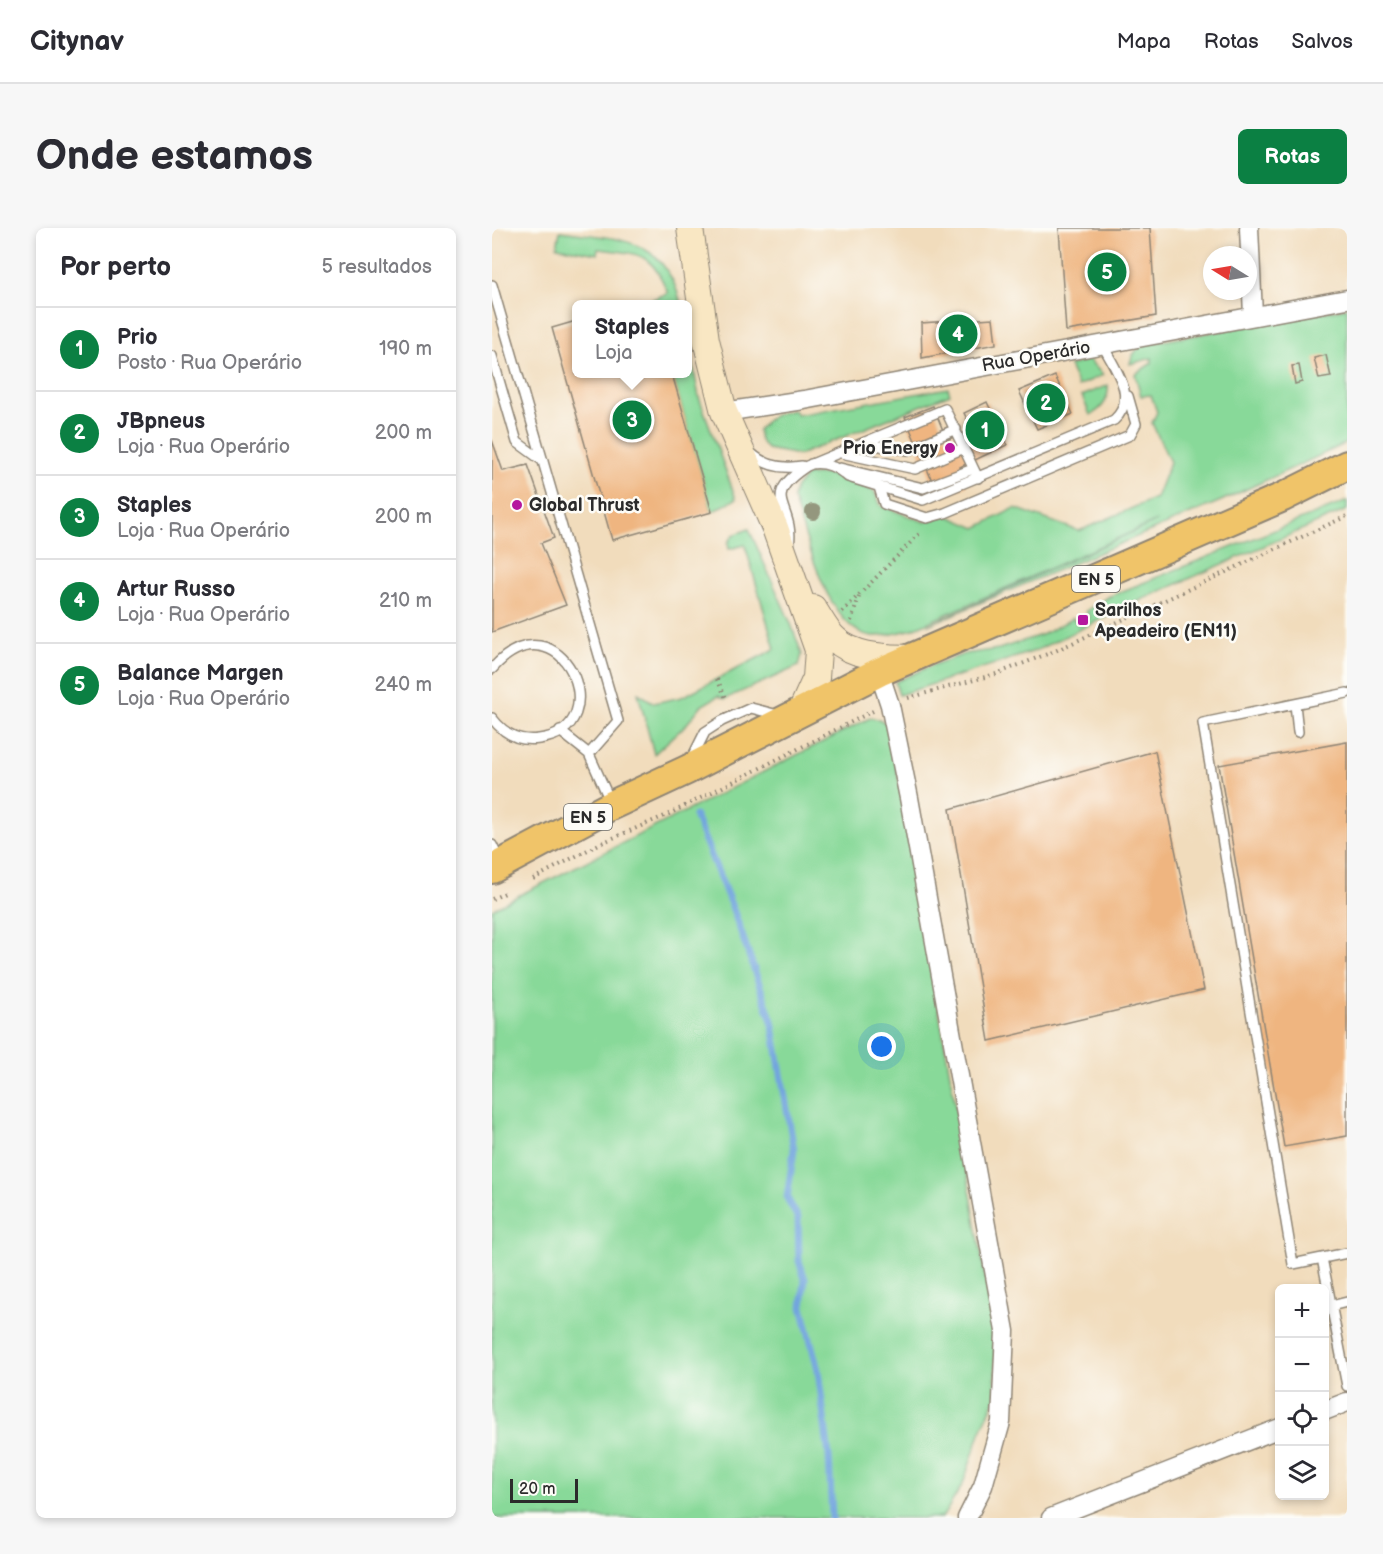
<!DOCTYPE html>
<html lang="pt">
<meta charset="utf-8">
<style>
:root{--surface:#fff;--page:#f7f7f7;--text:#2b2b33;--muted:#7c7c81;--line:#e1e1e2;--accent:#0b8043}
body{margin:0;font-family:"Balsamiq Sans",sans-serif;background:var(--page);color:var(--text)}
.controls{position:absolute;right:18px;bottom:18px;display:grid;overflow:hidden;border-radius:9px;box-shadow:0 3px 9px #0003}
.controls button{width:54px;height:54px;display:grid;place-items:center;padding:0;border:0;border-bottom:2px solid var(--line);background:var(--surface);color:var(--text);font:30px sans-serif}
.compass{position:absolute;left:711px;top:18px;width:54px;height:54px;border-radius:50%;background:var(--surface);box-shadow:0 3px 9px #0003;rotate:281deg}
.scale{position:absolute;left:18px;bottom:15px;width:68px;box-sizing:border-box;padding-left:6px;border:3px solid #2b2b2b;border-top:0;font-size:16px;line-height:21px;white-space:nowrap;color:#2b2b2b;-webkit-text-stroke:4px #fdfcf7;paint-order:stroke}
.you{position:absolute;left:390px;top:819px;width:21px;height:21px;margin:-15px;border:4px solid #fff;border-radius:50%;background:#1a73e8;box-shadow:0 0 0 9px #1a73e833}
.badge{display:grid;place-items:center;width:39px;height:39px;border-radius:50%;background:var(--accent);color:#fff;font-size:20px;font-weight:700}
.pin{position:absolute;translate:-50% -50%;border:3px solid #fff;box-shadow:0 2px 6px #0006}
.popup{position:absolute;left:80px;top:72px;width:120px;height:78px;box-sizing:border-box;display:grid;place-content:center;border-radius:9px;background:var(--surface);filter:drop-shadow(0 2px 4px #0005);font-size:20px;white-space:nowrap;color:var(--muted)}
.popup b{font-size:22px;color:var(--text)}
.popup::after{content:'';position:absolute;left:50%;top:100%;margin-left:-12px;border:12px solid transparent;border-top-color:var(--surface)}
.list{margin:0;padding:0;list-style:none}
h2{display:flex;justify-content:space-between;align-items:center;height:78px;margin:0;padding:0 24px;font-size:26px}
h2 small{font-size:20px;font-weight:400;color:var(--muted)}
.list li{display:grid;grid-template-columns:39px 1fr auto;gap:18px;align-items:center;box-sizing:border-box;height:84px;padding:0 24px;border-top:2px solid var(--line)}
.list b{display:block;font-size:22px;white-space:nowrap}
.list p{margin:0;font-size:20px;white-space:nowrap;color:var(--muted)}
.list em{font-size:20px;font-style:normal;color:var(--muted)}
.icon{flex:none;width:33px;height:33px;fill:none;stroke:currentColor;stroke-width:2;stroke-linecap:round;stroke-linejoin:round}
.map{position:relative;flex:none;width:855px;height:1290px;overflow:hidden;border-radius:9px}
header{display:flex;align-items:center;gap:36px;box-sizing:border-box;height:84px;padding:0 30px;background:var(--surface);border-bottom:2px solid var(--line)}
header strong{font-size:28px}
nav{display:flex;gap:33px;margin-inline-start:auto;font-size:21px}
.intro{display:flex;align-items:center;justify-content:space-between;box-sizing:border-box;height:144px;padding:0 36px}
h1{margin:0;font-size:42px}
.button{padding:15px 27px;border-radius:9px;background:var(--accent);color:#fff;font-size:21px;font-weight:700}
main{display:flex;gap:36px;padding:0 36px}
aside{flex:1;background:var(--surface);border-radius:9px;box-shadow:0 3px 9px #0003}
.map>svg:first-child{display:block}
.green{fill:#88d999;stroke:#5a8262;stroke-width:1.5}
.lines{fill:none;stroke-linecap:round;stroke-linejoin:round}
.stream{stroke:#72a5de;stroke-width:7}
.building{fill:#efb580}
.lane-casing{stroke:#8e8474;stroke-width:12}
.street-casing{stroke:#8e8474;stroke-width:21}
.secondary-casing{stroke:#8e8474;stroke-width:28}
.primary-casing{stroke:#8e8474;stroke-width:32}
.path{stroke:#8e8474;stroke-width:4;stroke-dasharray:1.5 4.5;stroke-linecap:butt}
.lane{stroke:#fff;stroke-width:9}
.street{stroke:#fff;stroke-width:18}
.secondary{stroke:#f9e7c3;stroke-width:26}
.primary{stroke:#f0c469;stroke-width:28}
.tree{fill:#94977e}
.poi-dot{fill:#b5179e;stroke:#fdfcf7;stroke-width:2}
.labels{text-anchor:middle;stroke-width:5;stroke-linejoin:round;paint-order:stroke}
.shield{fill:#fdfcf7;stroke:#6a6a68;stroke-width:1.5}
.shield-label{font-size:16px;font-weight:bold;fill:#2b2b2b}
.street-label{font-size:18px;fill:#2b2b2b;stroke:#fdfcf7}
.poi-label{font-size:18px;font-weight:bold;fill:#2b2b2b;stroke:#fdfcf7;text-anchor:start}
</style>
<header>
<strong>Citynav</strong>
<nav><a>Mapa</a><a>Rotas</a><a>Salvos</a></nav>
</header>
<div class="intro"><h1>Onde estamos</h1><a class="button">Rotas</a></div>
<main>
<aside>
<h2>Por perto<small>5 resultados</small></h2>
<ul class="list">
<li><span class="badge">1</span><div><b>Prio</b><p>Posto · Rua Operário</p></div><em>190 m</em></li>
<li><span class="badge">2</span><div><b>JBpneus</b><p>Loja · Rua Operário</p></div><em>200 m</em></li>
<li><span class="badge">3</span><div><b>Staples</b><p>Loja · Rua Operário</p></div><em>200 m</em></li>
<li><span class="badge">4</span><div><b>Artur Russo</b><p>Loja · Rua Operário</p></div><em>210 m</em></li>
<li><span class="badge">5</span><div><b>Balance Margen</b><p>Loja · Rua Operário</p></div><em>240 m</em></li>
</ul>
</aside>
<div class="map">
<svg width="855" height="1290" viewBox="0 0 855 1290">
<rect width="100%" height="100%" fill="#fdfcf7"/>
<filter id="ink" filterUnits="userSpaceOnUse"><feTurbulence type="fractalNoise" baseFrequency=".0167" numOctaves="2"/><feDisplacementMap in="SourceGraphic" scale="12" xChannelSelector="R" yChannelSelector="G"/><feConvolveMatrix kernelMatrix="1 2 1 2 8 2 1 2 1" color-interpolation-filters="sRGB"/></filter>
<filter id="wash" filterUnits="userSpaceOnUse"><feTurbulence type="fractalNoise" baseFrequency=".008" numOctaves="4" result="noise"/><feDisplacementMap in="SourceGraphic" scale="24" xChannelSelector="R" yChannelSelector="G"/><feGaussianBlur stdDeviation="1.35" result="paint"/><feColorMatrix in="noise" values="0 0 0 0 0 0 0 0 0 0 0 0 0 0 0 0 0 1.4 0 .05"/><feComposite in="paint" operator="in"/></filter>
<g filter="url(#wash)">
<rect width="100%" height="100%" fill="#f1dcbc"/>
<path class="green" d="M68,3C127,11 172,8 189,76H160L159,72L176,65C159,23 147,26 106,21L105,26L65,19Z
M855,80V215L729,273L436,397L665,293L421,401C408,404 394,409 380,408C335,403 315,308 301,270L304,259L315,247L336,246L382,263L389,278L433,294L454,287L484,300L523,280L587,303L664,270L678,234L660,195L665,184L659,167L649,168L643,146L660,135V130L638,136C640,125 645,121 654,116Z
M196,114L207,169L244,271L220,284L180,146H195Z
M597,132L611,147L586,158L577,138Z
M616,157C617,171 611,181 598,187L590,168Z
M456,160L458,166L307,227L275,221L268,212L266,202C276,189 287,184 302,182L305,187Z
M855,273V282L653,370L543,423L407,467L403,454L441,437L473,426L507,421L552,406L581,390L586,397L598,390L594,383L616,369Z
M257,301L299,396L310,426L307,438L233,471L226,468L209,478L194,497L162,526L146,465L162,475L190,469L283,421L253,317L237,321L236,315L241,307Z
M378,490L387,491L397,497L502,1099L504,1169L488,1205L471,1256L450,1290H0V681Z"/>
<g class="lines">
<path class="stream" d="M203,588L242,684L280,793L302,922L295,970L306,990L307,1033L313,1051L310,1079L326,1142L337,1228L340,1290"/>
</g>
<g id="blocks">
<path class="building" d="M567,0H658L664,88L574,103Z
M159,72L160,76H146Z
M501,90L504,116L430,130L429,95Z
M84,93V146H180L220,284L120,312L60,100Z
M834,127L839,149L827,151L822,130Z
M807,137L810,154L803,156L800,138Z
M563,148L581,186L545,201L527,163Z
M495,174L515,217L468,239L475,257L447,269L413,189L441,178L455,212L480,201L472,185Z
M0,212L11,243L36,237L62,310L49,315L74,377L0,404Z
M855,514V908L792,919L727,537Z
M663,523L712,762L497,813L458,581Z"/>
</g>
</g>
<g filter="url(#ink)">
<use href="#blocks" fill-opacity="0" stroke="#8e8474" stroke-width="1.5"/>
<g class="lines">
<defs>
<path id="lane" d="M0,57L126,493L97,526L119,575
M0,128L25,214L51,233
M374,216L416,222L464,201
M259,225C273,238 292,241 310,238
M349,225L423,241L472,220
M319,236C334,234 345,239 356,249L431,272L622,192C647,170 622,139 610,116
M348,240L431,260L481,241
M387,259L392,276L435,290L453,285L638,207L644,196L636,168
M297,318C304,276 265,271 315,238L453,181L486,250
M0,441C68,364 129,501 47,511C27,514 12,506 0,490
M855,465L711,495L801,1036L855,1025
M803,476L806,504
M68,503L97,526
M200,530L213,504L230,493L259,480L286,487
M0,617L8,634
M830,1030L855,1158
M839,1078L855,1074"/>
<path id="street" d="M757,0L761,87
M232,184L312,172L855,71
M387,444L398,477L417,570L513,1103L509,1194L491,1258L475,1290
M832,1183L855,1174
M559,1290L788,1200"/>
<path id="secondary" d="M198,0L214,112L232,184L283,300L326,422L324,450L310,481
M321,380C328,390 334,403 343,411C361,429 393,429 416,430"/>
<path id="primary" d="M0,641L120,577L195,542L387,444L791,269L855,237"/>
</defs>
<use href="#lane" class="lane-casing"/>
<use href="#street" class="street-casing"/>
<use href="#secondary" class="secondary-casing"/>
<use href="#primary" class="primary-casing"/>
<path class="path" d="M350,384L429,304
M359,393L368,366
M225,451L234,470
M416,470L504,446L563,423L855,288
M41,651L107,616L175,587L381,483
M0,671L13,665"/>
<use href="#lane" class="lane"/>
<use href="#street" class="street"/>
<use href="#secondary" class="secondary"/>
<use href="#primary" class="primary"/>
</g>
<circle class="tree" cx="321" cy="284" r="8"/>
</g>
<g class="poi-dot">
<circle cx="458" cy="220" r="6"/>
<circle cx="25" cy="277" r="6"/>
<rect x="585" y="386" width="12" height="12" rx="3"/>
</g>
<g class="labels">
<g class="shield">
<rect x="580" y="338" width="48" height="26" rx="4.5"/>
<rect x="72" y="576" width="48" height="26" rx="4.5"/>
</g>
<g class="shield-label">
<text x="604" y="357">EN 5</text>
<text x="96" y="595">EN 5</text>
</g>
<g class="street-label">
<text transform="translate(544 128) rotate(-10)" y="6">Rua Operário</text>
</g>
<g class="poi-label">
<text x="446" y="226" text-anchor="end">Prio Energy</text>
<text x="37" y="283">Global Thrust</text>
<text x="603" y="388">Sarilhos<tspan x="603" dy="21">Apeadeiro (EN11)</tspan></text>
</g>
</g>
</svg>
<div class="controls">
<button>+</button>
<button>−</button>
<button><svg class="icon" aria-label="locate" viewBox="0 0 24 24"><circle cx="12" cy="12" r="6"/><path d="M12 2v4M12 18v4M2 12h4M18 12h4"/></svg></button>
<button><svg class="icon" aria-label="layers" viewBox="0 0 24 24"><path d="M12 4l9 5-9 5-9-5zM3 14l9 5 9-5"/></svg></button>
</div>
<svg class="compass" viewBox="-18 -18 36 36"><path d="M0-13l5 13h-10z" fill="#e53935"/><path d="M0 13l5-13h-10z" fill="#7c7c81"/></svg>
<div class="scale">20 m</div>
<div class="you"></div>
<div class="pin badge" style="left:493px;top:202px">1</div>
<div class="pin badge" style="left:554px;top:175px">2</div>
<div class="pin badge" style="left:140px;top:192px">3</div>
<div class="popup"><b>Staples</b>Loja</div>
<div class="pin badge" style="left:466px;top:106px">4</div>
<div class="pin badge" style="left:615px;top:44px">5</div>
</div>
</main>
